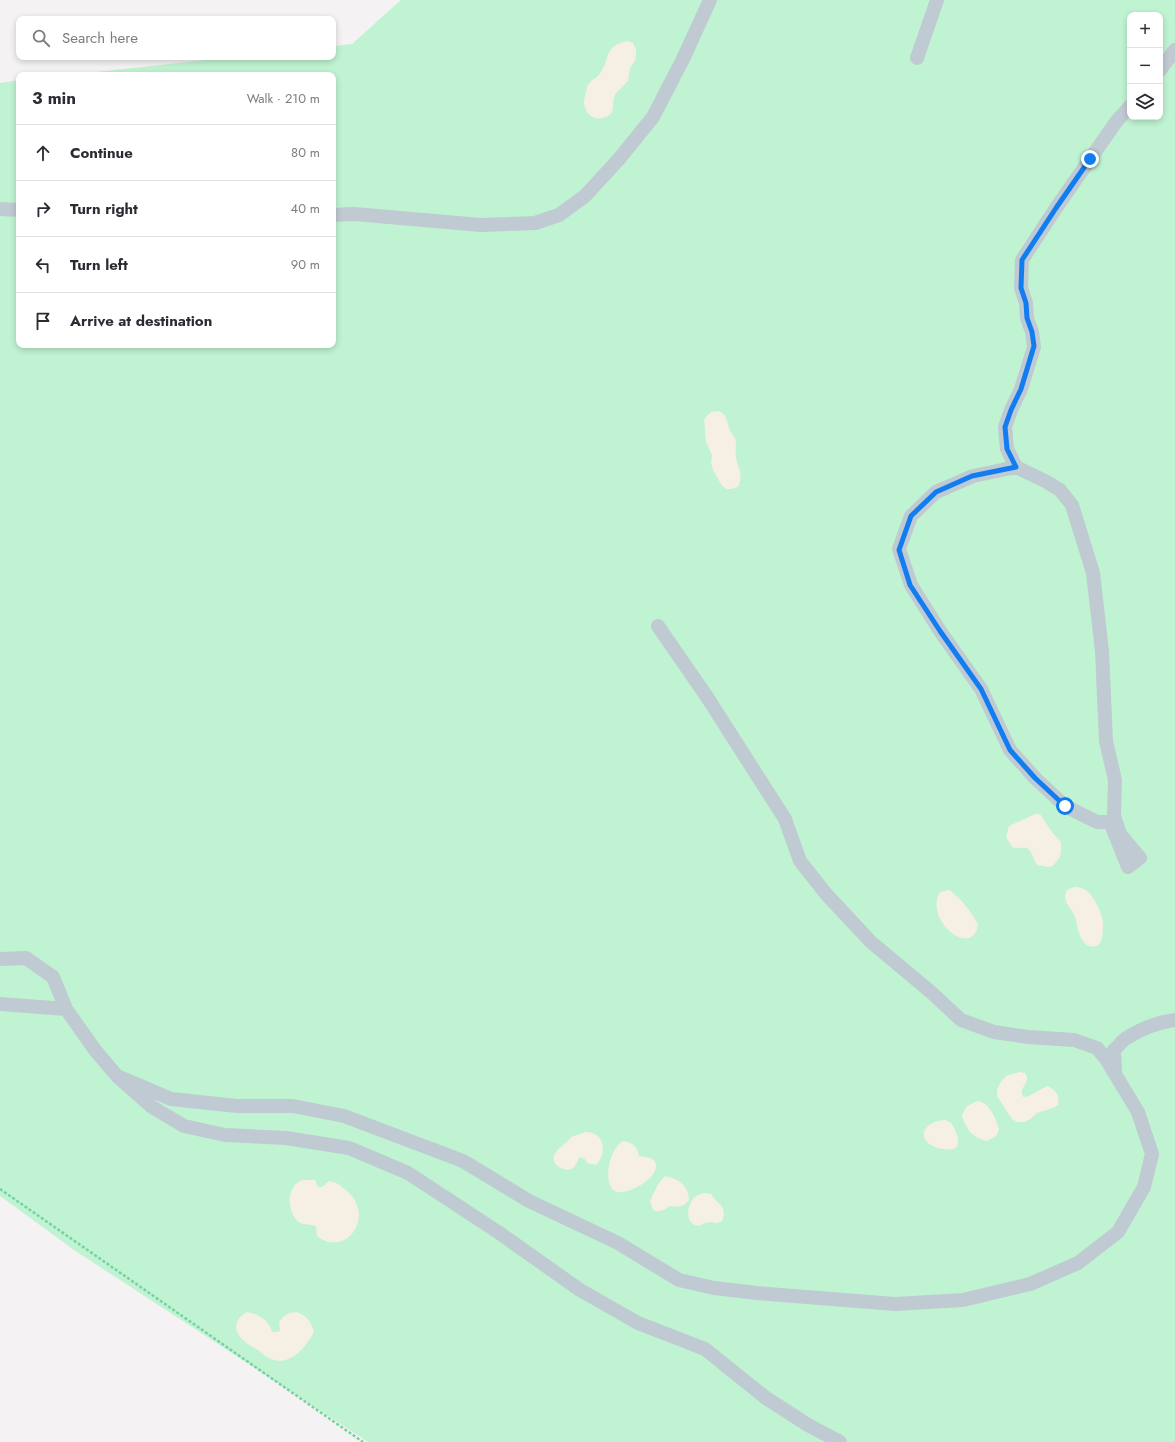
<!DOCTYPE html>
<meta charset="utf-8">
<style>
:root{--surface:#fff;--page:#f2f2f3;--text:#2b2b33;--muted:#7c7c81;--line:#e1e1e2}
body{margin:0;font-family:Jost,sans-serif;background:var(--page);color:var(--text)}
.controls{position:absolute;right:12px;top:12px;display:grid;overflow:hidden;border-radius:8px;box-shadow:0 2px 6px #0003}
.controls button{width:36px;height:36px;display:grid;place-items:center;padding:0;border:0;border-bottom:1px solid var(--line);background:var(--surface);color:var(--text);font:20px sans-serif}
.stop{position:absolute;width:12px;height:12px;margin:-9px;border:3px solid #117df1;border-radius:50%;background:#fff}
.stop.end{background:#117df1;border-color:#fff;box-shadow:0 1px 4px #0008}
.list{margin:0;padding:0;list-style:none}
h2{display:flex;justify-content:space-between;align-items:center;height:52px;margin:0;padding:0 16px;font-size:17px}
h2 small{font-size:13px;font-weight:400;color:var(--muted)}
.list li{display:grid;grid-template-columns:26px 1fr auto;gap:12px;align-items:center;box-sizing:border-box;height:56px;padding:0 16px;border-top:1px solid var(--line)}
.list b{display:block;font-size:15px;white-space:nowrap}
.list em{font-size:13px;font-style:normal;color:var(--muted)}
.icon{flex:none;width:22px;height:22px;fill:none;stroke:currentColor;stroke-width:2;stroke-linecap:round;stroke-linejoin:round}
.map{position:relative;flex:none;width:1175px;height:1442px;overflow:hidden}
.search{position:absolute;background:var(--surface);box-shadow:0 2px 6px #0003;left:16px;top:16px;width:320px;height:44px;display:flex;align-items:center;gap:10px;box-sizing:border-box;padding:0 14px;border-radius:8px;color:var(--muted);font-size:15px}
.panel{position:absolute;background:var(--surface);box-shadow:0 2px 6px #0003;left:16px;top:72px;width:320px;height:276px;border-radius:8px}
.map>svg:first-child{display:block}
.green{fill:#c0f3d2;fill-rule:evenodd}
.sand{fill:#f5efe4}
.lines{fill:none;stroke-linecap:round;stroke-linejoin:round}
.path{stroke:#76d3a1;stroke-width:2.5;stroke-dasharray:3 2;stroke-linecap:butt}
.service{stroke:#c0cad2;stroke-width:14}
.route{stroke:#117df1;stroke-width:5}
</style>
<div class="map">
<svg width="1175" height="1442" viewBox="0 0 1175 1442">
<rect width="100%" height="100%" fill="#f5f2f3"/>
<path class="green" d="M401,0H1175V1442H368L74,1250L0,1196V83L19,80V345H333V75H69L233,57H333V46L352,44ZM1130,15H1160V117H1130Z"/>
<path class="sand" d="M627,41L633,43L636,49V55L635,61L630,68L628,81L616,93L614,97L612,113C601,123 585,119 584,102C584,98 586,92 587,87C590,79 597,79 601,72C611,57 603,47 627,41Z
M718,411C727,413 727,423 730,431C731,433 734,436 735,438C737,444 735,451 736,457C738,470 744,472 738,487L731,489H727L722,486L713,470L711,463L712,455L706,442L704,419L711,412Z
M1035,814H1040L1051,831L1060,841L1061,844V850L1060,857L1053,866L1048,867L1037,865C1034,861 1031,848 1026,848C1021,847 1017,849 1012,847L1006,837L1009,826Z
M1074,887C1085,887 1090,892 1095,901C1099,909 1103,916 1103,925C1103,930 1103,938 1100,943C1094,951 1084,945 1081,938C1078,932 1077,926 1076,920C1073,907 1060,903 1067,890Z
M949,890C961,898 971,912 978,924C974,960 923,921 940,892Z
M1020,1072L1025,1073C1032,1082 1018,1087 1023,1097L1029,1096L1047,1086C1056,1090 1060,1095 1058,1105L1053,1108L1037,1113L1029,1120L1024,1122H1017L1012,1119L997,1096V1090L1000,1083L1006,1076Z
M977,1101C990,1102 996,1119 999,1130L996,1136L987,1141C973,1138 965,1129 962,1115L967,1106Z
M945,1120C947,1121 949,1122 951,1123C955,1128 963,1145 954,1149C951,1150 945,1149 942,1149C914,1143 921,1121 945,1120Z
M585,1132C604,1131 608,1153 596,1165L587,1163L585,1159L580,1157C577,1160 576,1168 571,1169C564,1172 551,1164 554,1156C556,1148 567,1144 571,1137Z
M623,1141C633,1143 637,1146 639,1156C643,1157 651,1157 654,1160C665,1175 629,1195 617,1192C601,1187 609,1148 623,1141Z
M665,1176C679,1179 688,1185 689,1200C684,1207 679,1207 670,1206C664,1210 661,1213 653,1210L650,1201L658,1184Z
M302,1180H315L318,1187H322L329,1181C337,1182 341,1186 347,1191C376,1216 346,1259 317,1236L316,1226C310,1224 305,1225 300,1223C286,1213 286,1186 302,1180Z
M704,1193L711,1194C718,1206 728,1205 722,1221C717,1224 716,1223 710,1222C704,1222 701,1227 695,1225C684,1221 688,1203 695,1197C697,1195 701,1194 704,1193Z
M247,1312C258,1314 269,1320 272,1332H276L280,1331L279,1322C291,1304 310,1313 314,1332C306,1347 290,1367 271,1359C267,1358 262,1353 258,1350C253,1347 247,1344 243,1340C232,1330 235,1318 247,1312Z"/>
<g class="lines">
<path class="path" d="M0,1189L363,1442"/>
<path class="service" d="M917,58L937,0
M1160,70L1175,50
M0,209L19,210
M333,215L354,214L481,225L535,223L559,215L585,196L619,159L653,117L683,59L710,0
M1016,467L973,476L936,492L911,516L899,549L911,585L940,631L981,689L1010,750L1035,778L1065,806L1097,822H1110L1128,867L1140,858L1120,834L1114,816L1115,780L1106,741L1102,651L1093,573L1072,505L1060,490L1045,481L1016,467L1007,449L1005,427L1011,410L1021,389L1034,347L1032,332L1027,318L1026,303L1021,288L1022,260L1056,208L1116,122L1130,106
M0,959L26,958L53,977L66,1009L95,1050L117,1076L152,1107L184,1126L225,1135L286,1138L349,1148L408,1173L498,1232L580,1290L638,1323L705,1349L766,1398L808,1425L840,1442
M0,1004L66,1009
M1115,1071L1114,1050C1118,1047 1121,1042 1125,1039C1139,1030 1158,1022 1175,1020
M117,1076L171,1099L237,1106H293L344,1116L463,1161L529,1201L618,1243L679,1280L714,1288L757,1293L895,1304L963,1300L1030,1284L1078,1263L1118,1232L1144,1187L1152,1154L1138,1112L1106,1059L1097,1048L1074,1040L1028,1037L994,1032L961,1020L932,993L871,942L827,895L800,861L785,819L707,697L658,626"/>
</g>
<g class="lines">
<path class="route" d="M1065,806L1035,778L1010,750L981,689L940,631L910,585L899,550L911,516L936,492L972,476L1016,467L1007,449L1005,427L1011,410L1021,389L1034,346L1032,332L1027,318L1026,303L1021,288L1022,260L1056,208L1090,159"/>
</g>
</svg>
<div class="controls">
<button>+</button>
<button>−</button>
<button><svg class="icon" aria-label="layers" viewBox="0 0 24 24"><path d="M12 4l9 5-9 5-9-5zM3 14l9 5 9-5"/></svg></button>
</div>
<div class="stop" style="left:1065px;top:806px"></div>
<div class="stop end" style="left:1090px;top:159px"></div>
<div class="search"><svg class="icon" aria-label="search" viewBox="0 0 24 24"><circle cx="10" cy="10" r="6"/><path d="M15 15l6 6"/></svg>Search here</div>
<section class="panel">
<h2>3 min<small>Walk · 210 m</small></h2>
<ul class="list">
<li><svg class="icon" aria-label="ahead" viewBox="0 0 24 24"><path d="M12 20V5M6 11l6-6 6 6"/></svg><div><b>Continue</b></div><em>80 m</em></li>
<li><svg class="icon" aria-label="right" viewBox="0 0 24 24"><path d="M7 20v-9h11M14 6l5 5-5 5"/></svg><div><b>Turn right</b></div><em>40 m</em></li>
<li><svg class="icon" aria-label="left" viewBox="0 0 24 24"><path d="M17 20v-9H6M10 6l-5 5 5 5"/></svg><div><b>Turn left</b></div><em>90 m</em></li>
<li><svg class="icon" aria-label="arrive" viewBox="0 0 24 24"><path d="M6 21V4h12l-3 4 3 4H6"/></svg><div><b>Arrive at destination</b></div></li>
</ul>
</section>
</div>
